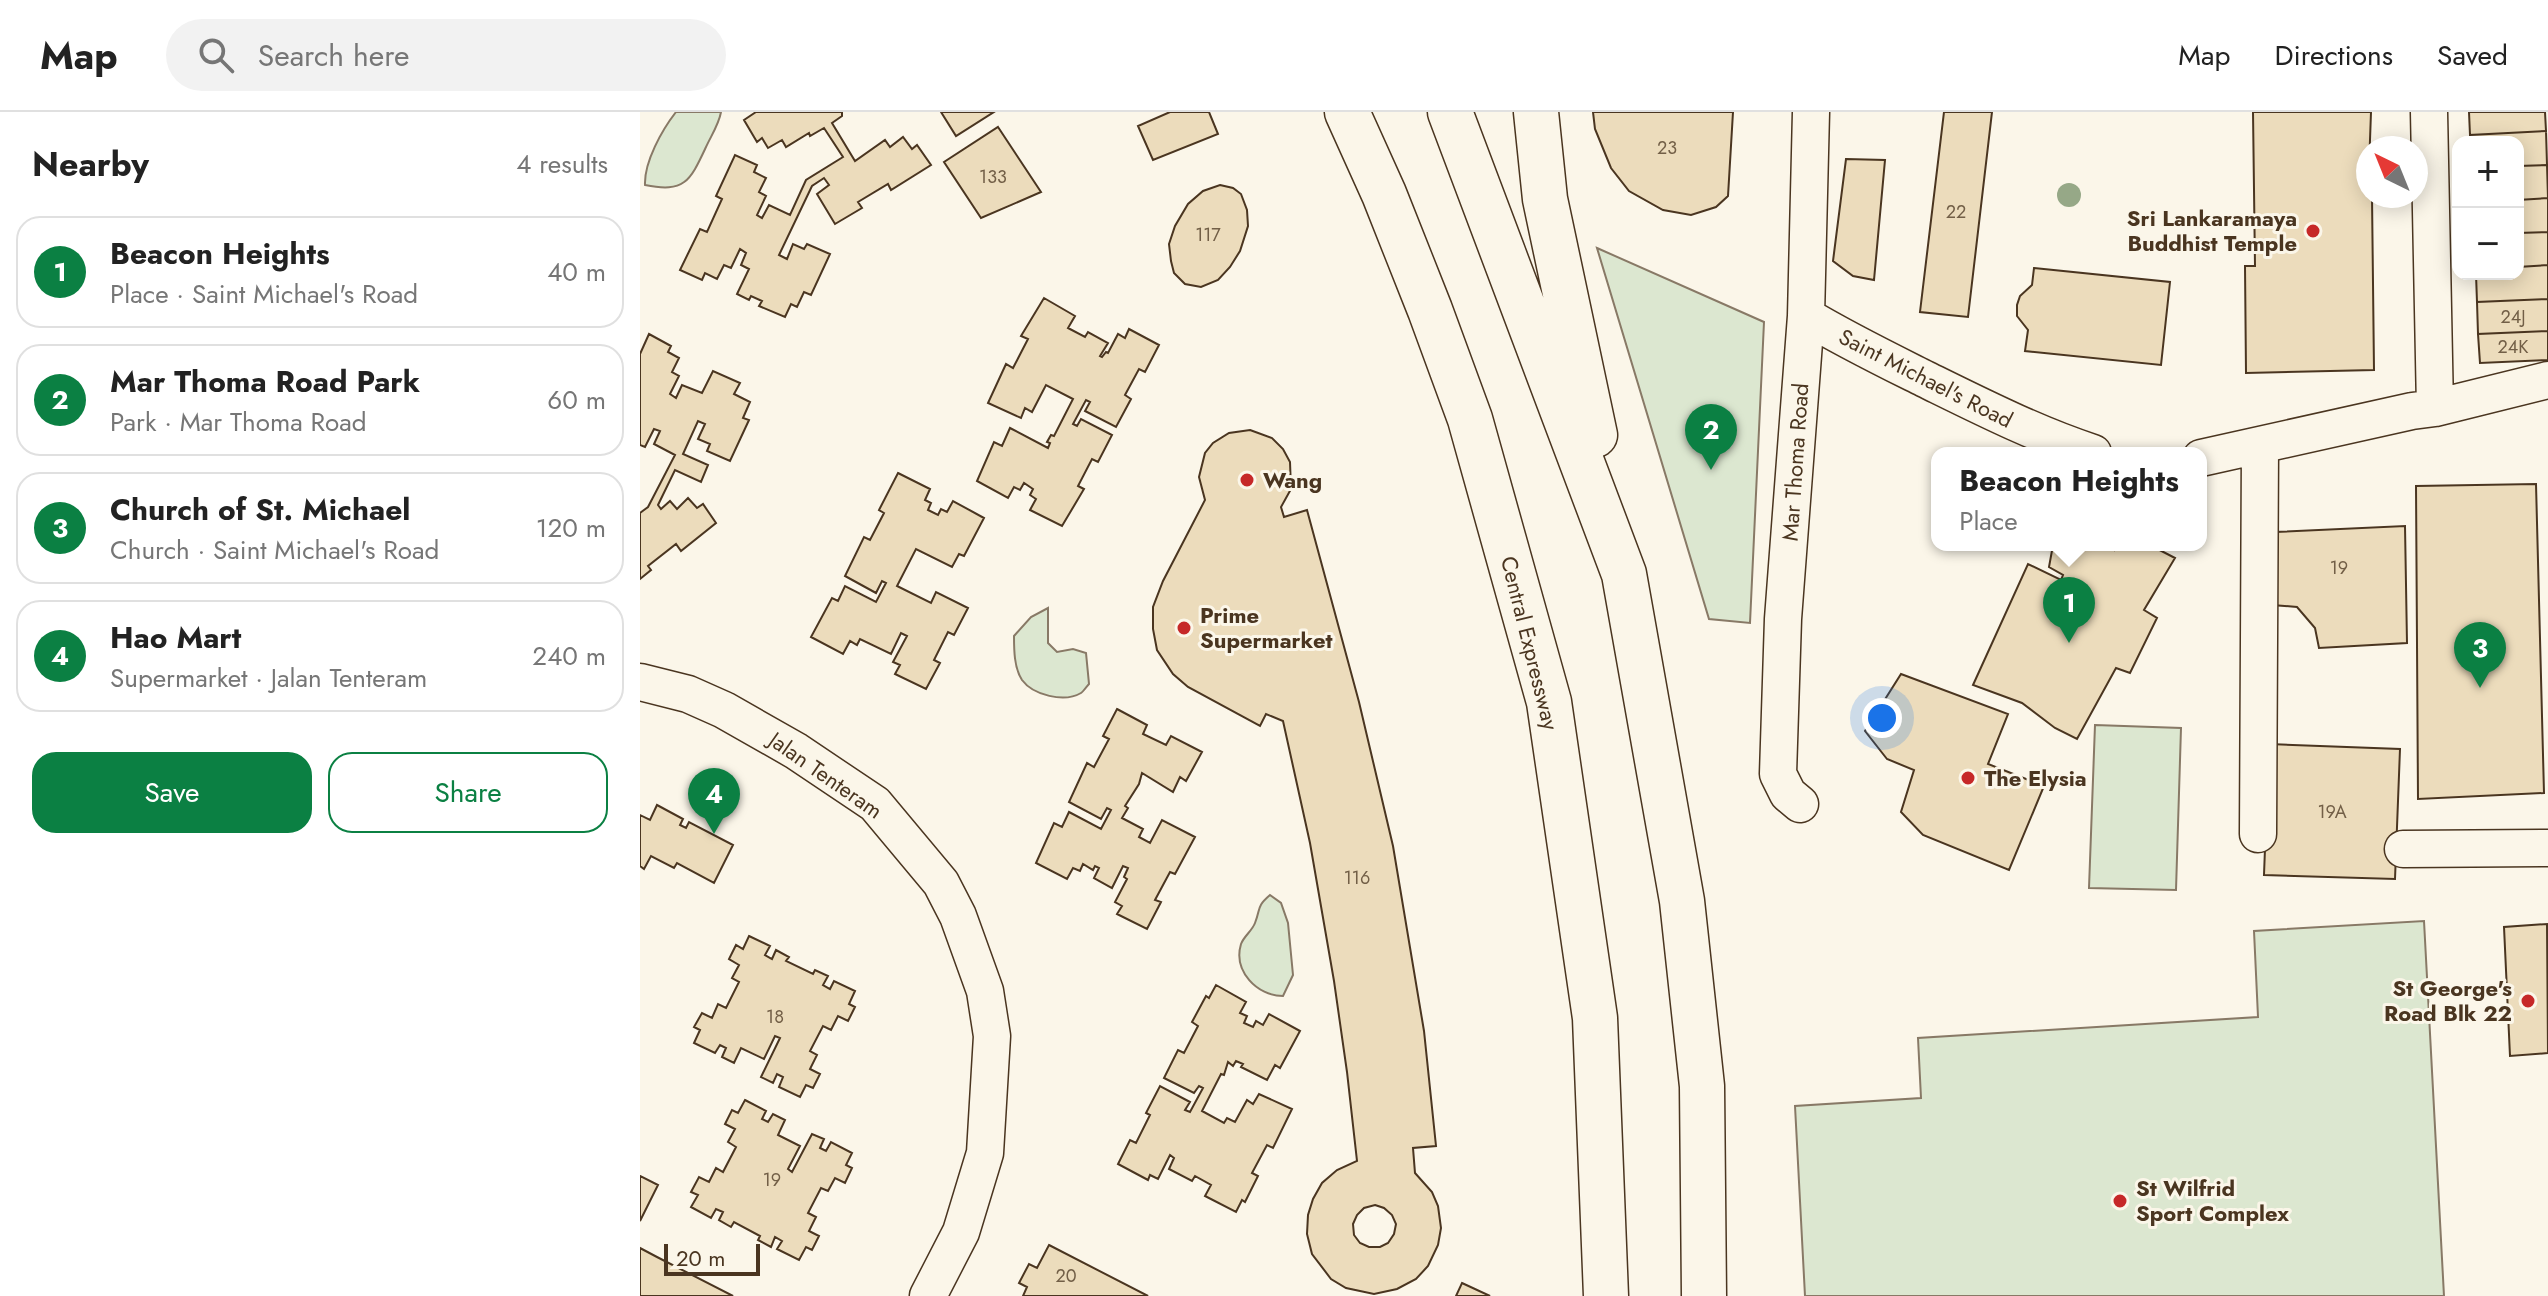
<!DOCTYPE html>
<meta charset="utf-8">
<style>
:root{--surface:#fff;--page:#f2f2f2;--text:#222;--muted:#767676;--line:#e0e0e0;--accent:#0b8043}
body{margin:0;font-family:Jost,sans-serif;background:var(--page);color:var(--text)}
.controls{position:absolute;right:24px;top:24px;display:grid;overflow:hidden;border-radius:16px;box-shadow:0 4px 20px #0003}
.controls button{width:72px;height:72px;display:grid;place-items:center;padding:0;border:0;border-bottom:2px solid var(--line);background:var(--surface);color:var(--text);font:40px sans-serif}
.compass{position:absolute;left:1716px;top:24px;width:72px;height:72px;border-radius:50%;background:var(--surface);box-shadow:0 4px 20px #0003;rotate:317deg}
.scale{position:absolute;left:24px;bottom:20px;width:96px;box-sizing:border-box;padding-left:8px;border:4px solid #4a3520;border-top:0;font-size:22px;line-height:28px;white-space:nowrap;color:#4a3520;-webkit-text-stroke:6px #fbf6e9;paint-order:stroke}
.you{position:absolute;left:1242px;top:606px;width:28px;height:28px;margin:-20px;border:6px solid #fff;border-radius:50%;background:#1a73e8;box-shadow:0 0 0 12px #1a73e833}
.badge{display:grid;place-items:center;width:52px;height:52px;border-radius:50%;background:var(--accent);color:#fff;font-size:26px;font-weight:700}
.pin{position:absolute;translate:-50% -66px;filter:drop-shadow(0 2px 4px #0008)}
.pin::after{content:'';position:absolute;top:42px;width:28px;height:24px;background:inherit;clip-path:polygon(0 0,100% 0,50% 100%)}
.popup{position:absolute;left:1291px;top:335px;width:276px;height:104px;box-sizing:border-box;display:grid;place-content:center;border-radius:16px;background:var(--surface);filter:drop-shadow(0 2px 6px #0005);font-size:26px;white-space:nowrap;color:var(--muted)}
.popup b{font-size:30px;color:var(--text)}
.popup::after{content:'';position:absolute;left:50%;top:100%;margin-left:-16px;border:16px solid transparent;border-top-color:var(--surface)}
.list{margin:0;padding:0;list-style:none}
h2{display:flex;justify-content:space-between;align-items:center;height:104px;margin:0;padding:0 32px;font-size:34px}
h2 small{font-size:26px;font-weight:400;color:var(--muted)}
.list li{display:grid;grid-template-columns:52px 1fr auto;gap:24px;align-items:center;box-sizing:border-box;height:112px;margin:0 16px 16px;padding:0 16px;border:2px solid var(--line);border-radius:24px}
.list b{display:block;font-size:30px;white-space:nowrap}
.list p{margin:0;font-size:26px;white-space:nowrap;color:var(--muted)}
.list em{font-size:26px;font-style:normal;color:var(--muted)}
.actions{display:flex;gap:16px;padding:24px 32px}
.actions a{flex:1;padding:18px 0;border:2px solid var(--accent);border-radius:24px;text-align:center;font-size:28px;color:var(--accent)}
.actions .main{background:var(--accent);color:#fff}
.icon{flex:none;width:44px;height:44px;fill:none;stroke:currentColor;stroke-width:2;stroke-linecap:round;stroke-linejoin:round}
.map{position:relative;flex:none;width:1908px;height:1184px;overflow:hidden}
header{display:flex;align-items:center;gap:48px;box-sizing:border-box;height:112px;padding:0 40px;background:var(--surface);border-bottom:2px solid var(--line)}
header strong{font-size:38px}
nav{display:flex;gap:44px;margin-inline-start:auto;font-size:28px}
.search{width:560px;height:72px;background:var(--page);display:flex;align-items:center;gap:20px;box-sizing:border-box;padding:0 28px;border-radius:44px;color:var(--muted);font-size:30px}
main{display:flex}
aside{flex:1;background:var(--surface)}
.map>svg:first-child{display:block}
.green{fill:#dce7d0;stroke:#887966;stroke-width:2}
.building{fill:#ecdcbc;stroke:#4a3520;stroke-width:2;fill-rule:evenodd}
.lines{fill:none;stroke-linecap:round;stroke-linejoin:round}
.minor-casing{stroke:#4a3520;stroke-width:39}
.highway-casing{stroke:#4a3520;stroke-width:47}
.minor{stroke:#fbf6e9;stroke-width:36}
.highway{stroke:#fbf6e9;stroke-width:44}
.tree{fill:#96a887}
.poi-dot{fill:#c62828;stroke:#fbf6e9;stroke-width:3}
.labels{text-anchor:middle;stroke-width:6;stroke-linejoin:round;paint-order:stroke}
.number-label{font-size:18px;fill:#725f47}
.poi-label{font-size:22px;font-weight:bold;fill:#4a3520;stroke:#fbf6e9;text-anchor:start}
.street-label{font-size:22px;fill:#4a3520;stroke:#fbf6e9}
</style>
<header>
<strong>Map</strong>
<div class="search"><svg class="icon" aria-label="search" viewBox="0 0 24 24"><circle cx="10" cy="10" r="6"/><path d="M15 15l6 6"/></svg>Search here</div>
<nav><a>Map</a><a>Directions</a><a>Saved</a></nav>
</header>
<main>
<aside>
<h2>Nearby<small>4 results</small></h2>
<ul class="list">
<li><span class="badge">1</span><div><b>Beacon Heights</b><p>Place · Saint Michael's Road</p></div><em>40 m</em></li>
<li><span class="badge">2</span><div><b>Mar Thoma Road Park</b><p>Park · Mar Thoma Road</p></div><em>60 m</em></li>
<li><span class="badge">3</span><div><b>Church of St. Michael</b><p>Church · Saint Michael's Road</p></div><em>120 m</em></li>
<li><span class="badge">4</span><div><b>Hao Mart</b><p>Supermarket · Jalan Tenteram</p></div><em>240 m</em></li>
</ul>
<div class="actions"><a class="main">Save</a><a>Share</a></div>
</aside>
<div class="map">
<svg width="1908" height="1184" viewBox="0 0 1908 1184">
<rect width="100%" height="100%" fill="#fbf6e9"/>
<path class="green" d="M36,0H81C79,12 71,24 66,35C50,69 45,81 5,73C4,50 22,18 36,0Z
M957,136L1124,210L1110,511L1069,507Z
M408,496V531L417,540L433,537L446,541L449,572C448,573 442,581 441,581C424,591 393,583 382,568C374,556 374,537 374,524L391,505Z
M1455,613L1541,616L1536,778L1449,776Z
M630,783L641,791L648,811L653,863L643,884C617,884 593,859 601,832C604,824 612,819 615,811C621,796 616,795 630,783Z
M1784,809L1804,1184H1165L1155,994L1281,986L1278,926L1618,905L1614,819Z"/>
<path class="building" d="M116,0H202V4L192,11L215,49L245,28L250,35L263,25L272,37L277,33L291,53L251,78L248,72L218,90L222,96L195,112L177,82L189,73L184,66L172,74L139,143L147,147L153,132L164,137L167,132L190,142L171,183L164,180L157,195L151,192L145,205L119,194L122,189L111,184L109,188L97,182L109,157L101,153L106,141L100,137L91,156L84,153L77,167L65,161L62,168L40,158L60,117L67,120L82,87L76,84L95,43L117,53L114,60L126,66L119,80L126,84L117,103L122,106L129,93L150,103L166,68L203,45L184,16L170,24L169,21L146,35L142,28L128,36L122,26L117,30L104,8Z
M301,0H354L316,24Z
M530,0H569L578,22L513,48L498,14Z
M953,0H1093L1088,84L1076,95L1051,103L1023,98L989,79L971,56L955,17Z
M1304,0H1352L1328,205L1280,200Z
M1613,0H1731L1728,84H1732L1734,258L1606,261L1605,154H1615Z
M1829,0H1905L1906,19L1830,23Z
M358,15L401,80L341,106L304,50Z
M1906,19L1907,53L1878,54V30H1830V23Z
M1206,47L1245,48L1234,168L1213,164L1193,149Z
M1907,53L1908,86L1878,88V54Z
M580,73L593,76L601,82L607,98L608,114L600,139L590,155L578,168L561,175L545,172L534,161L531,149L529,132L535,114L548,92L563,79Z
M1908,86V120L1878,121V88Z
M1908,120V153L1878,155V121Z
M1908,153V187L1837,190L1836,162H1878V155Z
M1394,156L1530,170L1521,253L1385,239L1388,218L1377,204V193L1380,184L1392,173Z
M404,186L435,204L428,216L445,225L448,220L468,231L460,244L462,245L466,240L468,241L478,222L485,226L489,217L519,233L505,260L499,257L485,283L491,287L476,315L445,299L450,290L446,288L433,312L437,314L441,307L472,323L458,350L452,347L438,374L444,377L422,414L390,398L396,387L390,383L393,377L384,371L380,378L374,375L368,386L337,369L354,330L362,334L370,316L408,336L410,331L407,330L411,323L414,324L433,287L406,273L392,300L385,296L381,306L348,291L366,252L373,256L388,227L381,224Z
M1908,187V219L1838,222L1837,190Z
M1908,219V248L1840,251L1838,222Z
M9,222L31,234L28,240L39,246L32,260L39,264L30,282L36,286L42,273L62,281L73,259L100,271L94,282L110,290L103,306L109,308L90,349L67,339L70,332L58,327L65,312L58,309L43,342L68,353L61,370L35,358L18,393L21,397L30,389L37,397L48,386L57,396L63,392L76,411L41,439L36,432L8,454L11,458L0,467V401L8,395L35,343L14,332L20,319L14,317L5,335L0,333V242Z
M610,318L632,326L643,337L650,350L651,377L641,395L644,405L667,398L719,590L753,734L784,919L796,1034L773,1036L775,1061L792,1080L798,1094L801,1116L798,1133L788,1154L776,1167L757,1177L734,1182L706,1176L691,1167L672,1142L667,1122L668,1103L673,1087L682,1071L697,1058L717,1049L707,960L694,869L670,731L643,609L626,602L620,614L548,575L533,562L517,538L513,517V495L523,469L565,388L559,365L565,341L573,331L589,321ZM735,1093L744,1096L752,1103L756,1112L754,1122L748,1131L740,1135H729L720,1131L714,1123L713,1112L717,1103L724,1096Z
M258,361L290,377L285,388L291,391L288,398L298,403L301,397L307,400L313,389L344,406L324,444L319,442L312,455L276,437L257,474L291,491L296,480L328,496L314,523L308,520L294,548L300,551L286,577L255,562L260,553L253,550L267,524L261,521L251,542L220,527L217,533L210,529L203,542L171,525L192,486L198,489L205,474L236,490L246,471L242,469L236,481L205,464L224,425L230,428L244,401L239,398Z
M1896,372L1904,681L1778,687L1776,374Z
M1765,414L1767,531L1679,536L1675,516L1657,495L1632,493L1635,420Z
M1413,433H1467L1474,438L1476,433H1510L1535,446L1504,498L1517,506L1490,561L1476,556L1437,627L1415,616L1382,591L1333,573L1388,452L1421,468L1423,463L1409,455Z
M1261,562L1368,602L1348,652L1404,674L1369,758L1283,723L1261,700L1274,658L1247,647L1225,619Z
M477,597L507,613L503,622L526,633L531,624L562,640L546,669L540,665L533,680L502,661L499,672L485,694L488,696L482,706L503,717L499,725L510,731L522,708L555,725L535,762L530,760L515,788L521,790L507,817L477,802L482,794L475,790L487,767L484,765L488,756L483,754L472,776L454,766L459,756L455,754L453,758L443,752L440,759L433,756L427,767L396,751L414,711L422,715L429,700L461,717L462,715L471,698L467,696L461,707L429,690L447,651L454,655L469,627L463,624Z
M1629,632L1760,637L1755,767L1624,763Z
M17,693L43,707L40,713L46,716L49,710L93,733L74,771L37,751L34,756L11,744L4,757L0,754V703L10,708Z
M1907,812L1908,941L1870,944L1864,815Z
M109,824L130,834L125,843L132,847L136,838L149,845L146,849L173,862L175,858L188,864L183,873L190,877L194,869L215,879L209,892L215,895L208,909L198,904L191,918L183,914L170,939L177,943L170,957L180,962L173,976L166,973L160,985L139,975L143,965L137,962L133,971L121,965L140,926L135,924L124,947L101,936L94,951L82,945L86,936L80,933L75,941L54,931L60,918L54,915L62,901L72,906L78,892L86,896L99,870L92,866L99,853L89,847L96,833L103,837Z
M576,873L606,890L600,901L607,904L604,911L613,915L616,909L623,913L629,902L660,919L640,956L635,953L627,968L601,955L603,952L596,949L593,954L588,950L584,963L581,962L562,999L584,1011L587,1006L595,1010L607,988L613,992L619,982L652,997L633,1036L627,1033L612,1061L618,1064L605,1090L602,1088L596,1100L565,1084L571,1073L555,1064L552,1069L529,1057L534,1046L530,1043L518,1067L510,1063L508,1068L478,1052L490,1028L496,1031L510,1003L506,1001L520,974L550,990L545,998L550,1000L563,976L559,974L554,981L524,966L538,938L544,941L558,914L552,910L566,884L569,886Z
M105,988L126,999L122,1007L128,1010L133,1002L145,1008L138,1023L160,1034L148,1057L152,1060L172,1022L184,1027L180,1036L186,1039L191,1030L212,1041L206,1053L212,1056L205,1071L195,1066L188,1079L181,1076L168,1101L176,1105L169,1119L179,1124L172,1138L166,1135L159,1148L137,1137L142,1129L135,1125L131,1135L118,1128L120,1124L94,1110L91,1115L79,1108L83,1100L76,1097L71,1106L51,1095L58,1083L51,1080L59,1065L69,1070L76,1056L83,1060L96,1035L88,1030L95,1017L85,1012L92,998L98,1001Z
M0,1064L18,1073L0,1109Z
M409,1133L508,1184H383L387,1175L379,1171L389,1152L397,1156Z
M0,1136L17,1145L93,1184H0Z
M822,1171L850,1184H816Z"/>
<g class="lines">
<defs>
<path id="minor" d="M1789,0L1795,296
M1166,204C1204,227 1245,247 1285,267C1340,294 1395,322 1453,341
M1561,346L1772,299L1795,296L1908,268
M0,570L48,582L84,598L156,639L235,692L301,771L318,804L345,879L352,924L345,1041L321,1120L288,1184
M1160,692L1148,682L1138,662L1143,507L1166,204L1171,0
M1618,722L1620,335
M1763,737L1908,736"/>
<path id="highway" d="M707,0L744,82L790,198L830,307L909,590L955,906L966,1184
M810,0L984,462L1042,789L1062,974L1064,1184
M896,0L905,87L955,323"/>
</defs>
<use href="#minor" class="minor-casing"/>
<use href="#highway" class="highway-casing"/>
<use href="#minor" class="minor"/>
<use href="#highway" class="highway"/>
</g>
<circle class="tree" cx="1429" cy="83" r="12"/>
<g class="poi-dot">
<circle cx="1673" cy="119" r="8"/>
<circle cx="607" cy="368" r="8"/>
<circle cx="544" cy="516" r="8"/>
<circle cx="1328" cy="666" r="8"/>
<circle cx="1888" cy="889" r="8"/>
<circle cx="1480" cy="1089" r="8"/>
</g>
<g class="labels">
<g class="number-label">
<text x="1027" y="42">23</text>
<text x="353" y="71">133</text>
<text x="1316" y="106">22</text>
<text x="568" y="129">117</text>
<text x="1873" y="211">24J</text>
<text x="1873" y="241">24K</text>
<text x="1699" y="462">19</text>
<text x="1692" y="706">19A</text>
<text x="717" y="772">116</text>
<text x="135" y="911">18</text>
<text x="132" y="1074">19</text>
<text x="426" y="1170">20</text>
</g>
<g class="poi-label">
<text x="1657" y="114" text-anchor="end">Sri Lankaramaya<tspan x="1657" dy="25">Buddhist Temple</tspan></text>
<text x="623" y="376">Wang</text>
<text x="560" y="511">Prime<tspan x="560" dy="25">Supermarket</tspan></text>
<text x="1344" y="674">The Elysia</text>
<text x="1872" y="884" text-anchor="end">St George's<tspan x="1872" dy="25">Road Blk 22</tspan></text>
<text x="1496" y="1084">St Wilfrid<tspan x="1496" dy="25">Sport Complex</tspan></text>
</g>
<g class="street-label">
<text transform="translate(1286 266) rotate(27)" y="8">Saint Michael's Road</text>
<text transform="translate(1155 350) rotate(-86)" y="8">Mar Thoma Road</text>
<text transform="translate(890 531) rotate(76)" y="8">Central Expressway</text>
<text transform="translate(186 663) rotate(35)" y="8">Jalan Tenteram</text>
</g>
</g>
</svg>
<div class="controls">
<button>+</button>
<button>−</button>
</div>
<svg class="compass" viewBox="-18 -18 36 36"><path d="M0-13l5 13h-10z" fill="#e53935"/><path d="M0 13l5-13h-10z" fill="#767676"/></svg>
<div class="scale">20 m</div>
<div class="you"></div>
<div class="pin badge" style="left:1429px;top:531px">1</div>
<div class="popup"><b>Beacon Heights</b>Place</div>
<div class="pin badge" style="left:1071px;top:358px">2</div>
<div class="pin badge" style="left:1840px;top:576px">3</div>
<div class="pin badge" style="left:74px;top:722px">4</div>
</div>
</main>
